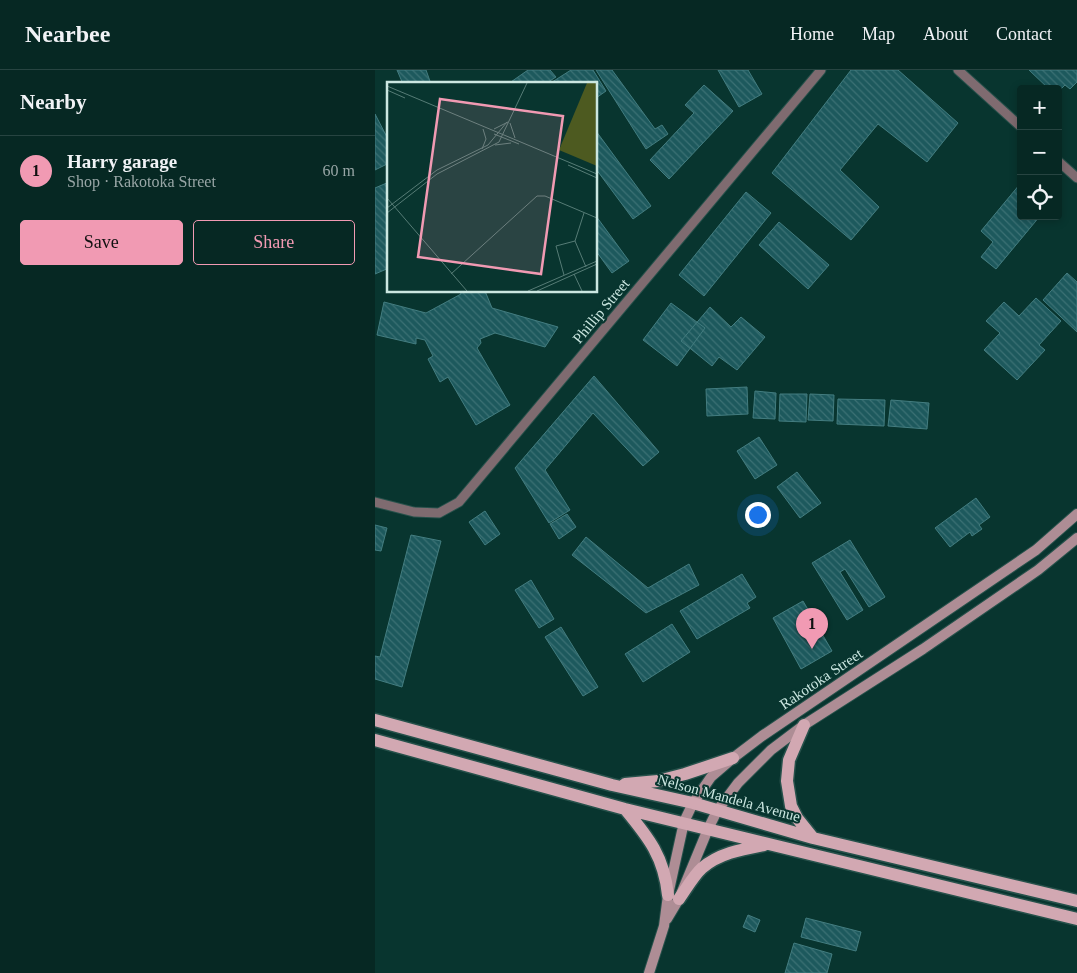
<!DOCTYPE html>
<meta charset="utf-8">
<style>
:root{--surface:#062823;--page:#143430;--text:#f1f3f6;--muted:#98a6a6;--line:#274441;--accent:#f19ab3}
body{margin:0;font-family:"Times New Roman",serif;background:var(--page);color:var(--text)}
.controls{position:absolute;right:15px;top:15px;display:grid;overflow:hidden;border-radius:5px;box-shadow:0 2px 8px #0003}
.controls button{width:45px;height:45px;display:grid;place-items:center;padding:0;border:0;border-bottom:1px solid var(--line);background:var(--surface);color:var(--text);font:25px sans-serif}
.you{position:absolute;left:382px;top:444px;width:18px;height:18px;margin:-12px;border:4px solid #fff;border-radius:50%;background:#1a73e8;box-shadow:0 0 0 8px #1a73e833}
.badge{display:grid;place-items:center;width:32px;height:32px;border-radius:50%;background:var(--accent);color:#111;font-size:16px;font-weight:700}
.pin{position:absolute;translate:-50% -41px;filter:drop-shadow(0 1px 2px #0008)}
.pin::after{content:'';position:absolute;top:26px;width:18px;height:15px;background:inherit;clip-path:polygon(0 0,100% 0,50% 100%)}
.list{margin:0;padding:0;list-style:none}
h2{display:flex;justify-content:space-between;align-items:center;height:65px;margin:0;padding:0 20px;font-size:21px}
h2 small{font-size:16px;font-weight:400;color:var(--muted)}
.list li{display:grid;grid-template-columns:32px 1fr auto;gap:15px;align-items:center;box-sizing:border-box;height:70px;padding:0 20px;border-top:1px solid var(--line)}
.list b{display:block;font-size:19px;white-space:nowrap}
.list p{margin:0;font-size:16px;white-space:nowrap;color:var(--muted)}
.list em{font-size:16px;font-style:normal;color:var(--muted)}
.actions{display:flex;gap:10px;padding:15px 20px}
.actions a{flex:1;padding:11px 0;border:1px solid var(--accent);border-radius:5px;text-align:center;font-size:18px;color:var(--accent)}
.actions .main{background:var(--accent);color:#111}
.icon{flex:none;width:28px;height:28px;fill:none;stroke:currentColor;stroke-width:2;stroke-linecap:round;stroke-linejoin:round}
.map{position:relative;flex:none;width:702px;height:903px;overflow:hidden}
header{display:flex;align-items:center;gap:30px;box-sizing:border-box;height:70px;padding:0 25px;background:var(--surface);border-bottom:1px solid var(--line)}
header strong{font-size:24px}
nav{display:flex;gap:28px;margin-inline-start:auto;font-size:18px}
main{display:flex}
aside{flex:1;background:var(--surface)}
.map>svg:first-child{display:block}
.building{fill:url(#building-back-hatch);stroke:#437d80}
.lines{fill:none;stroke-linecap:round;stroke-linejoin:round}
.lane-casing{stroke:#27514b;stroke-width:11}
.secondary-casing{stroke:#27514b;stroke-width:12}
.primary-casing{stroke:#27514b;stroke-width:15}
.lane{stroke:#7f6b70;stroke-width:9}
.secondary{stroke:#ae8d95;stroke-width:10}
.primary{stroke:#d2a8b2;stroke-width:12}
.labels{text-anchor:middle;stroke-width:4;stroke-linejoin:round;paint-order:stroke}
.street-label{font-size:15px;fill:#cbe7e1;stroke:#08352f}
.inset-road{fill:none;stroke:#567c76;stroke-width:1}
.view{fill:#f19ab3;fill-opacity:0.15;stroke:#f19ab3;stroke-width:2.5}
.inset-edge{fill:none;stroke:#cbe7e1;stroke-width:2.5}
</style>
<header>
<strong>Nearbee</strong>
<nav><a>Home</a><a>Map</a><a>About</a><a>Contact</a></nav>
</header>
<main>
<aside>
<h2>Nearby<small></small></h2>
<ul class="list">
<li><span class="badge">1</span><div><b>Harry garage</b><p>Shop · Rakotoka Street</p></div><em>60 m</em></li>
</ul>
<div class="actions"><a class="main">Save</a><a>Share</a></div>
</aside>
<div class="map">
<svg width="702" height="903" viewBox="0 0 702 903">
<defs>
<pattern id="building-back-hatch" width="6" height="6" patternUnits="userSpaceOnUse" patternTransform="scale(1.25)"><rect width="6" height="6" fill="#1d595d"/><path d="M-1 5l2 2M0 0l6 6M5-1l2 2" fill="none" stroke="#3c7174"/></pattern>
</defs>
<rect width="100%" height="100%" fill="#08352f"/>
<path class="building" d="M22,0H51L56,14H28Z
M153,0H175L181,7L170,14H133Z
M196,0H218L231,21L221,28V14H174Z
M221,0H237L280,59L287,55L293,64L271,79Z
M343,0H373L387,24L364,37Z
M476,0H523L583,53L552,92L503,54L465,100L504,137L476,170L397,103Z
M654,0H702V12L695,19L690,15L683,22V19H674Z
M329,15L358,41L294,109L275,90L319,43L310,35Z
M0,44L14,71V93L0,100Z
M221,61L276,136L258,149L221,99Z
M14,112V198L0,204V118Z
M645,114L646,146H665L621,199L606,187L618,172L606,161Z
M371,122L396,143L329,226L304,205Z
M221,146L254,191L237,203L221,181Z
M404,152L454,195L433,219L384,175Z
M692,203L702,212V262L668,230Z
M85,221H110L117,238L183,257L170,277L120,263L105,269L106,273L102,278L135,335L101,355L73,307L65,312L53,289L58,286L50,270L41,268V274L2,265L9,232L51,243L86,224Z
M661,228L686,251L664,275L670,280L642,310L609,280L625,263L611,251L629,232L644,246Z
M296,233L330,258L302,296L268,270Z
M335,237L356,257L366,247L390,267L362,300L344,287L337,296L306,271Z
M219,306L284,382L268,396L218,343L170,400L195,440L174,453L140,398Z
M372,317L373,344L332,346L331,319Z
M380,321L401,323L400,349L378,348Z
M405,324H432L431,352L404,351Z
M435,324L459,325L458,351L433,350Z
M463,329L510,330L509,356L462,354Z
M516,330L554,333L552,359L513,356Z
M384,367L402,395L380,409L362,381Z
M422,402L446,433L425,448L402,417Z
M601,428L615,447L604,455L607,459L597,466L595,462L575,477L560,458Z
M110,441L125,464L110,475L94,452Z
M192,444L201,457L184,469L175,454Z
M0,455L12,458L6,481L0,480Z
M36,465L66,471L27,617L0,609V586L5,587Z
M211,467L273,518L314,494L324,515L271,543L197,485Z
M475,470L510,527L494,537L470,499L465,502L488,540L472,550L437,493Z
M367,504L381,527L372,533L375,538L322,569L305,541Z
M156,510L179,549L164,558L140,520Z
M428,531L457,581L426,599L398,548Z
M297,554L315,582L268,612L250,584Z
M186,557L223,617L208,626L170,567Z
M373,845L385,850L380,862L368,857Z
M431,848L486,862L481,881L426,867Z
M419,873L457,884L452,903H410Z"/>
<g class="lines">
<defs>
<path id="lane" d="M583,0L646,57
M683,91L702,108
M0,432L39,442L64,443L84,432L446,0"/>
<path id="secondary" d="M292,849L304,829L333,759L342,741L363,713L396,680L429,655L548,579L663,500L702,468
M274,903L289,856L293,825L309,752L318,733L336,707L358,688L387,666L661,480L702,444"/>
<path id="primary" d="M0,650L237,715L318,733L438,768L702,831
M429,655L414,690L412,711L416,736L422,748L438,768
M0,670L250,739L702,849
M250,714L283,711L310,704L358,688
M250,739C274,768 289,787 293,825
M304,829C311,819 319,805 327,798C344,783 368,779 389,775"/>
</defs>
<use href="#lane" class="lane-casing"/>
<use href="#secondary" class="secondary-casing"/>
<use href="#primary" class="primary-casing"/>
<use href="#lane" class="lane"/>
<use href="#secondary" class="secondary"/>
<use href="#primary" class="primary"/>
</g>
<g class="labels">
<g class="street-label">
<text transform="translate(226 241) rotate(-50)" y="5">Phillip Street</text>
<text transform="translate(446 609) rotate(-34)" y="5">Rakotoka Street</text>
<text transform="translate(354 728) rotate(15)" y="5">Nelson Mandela Avenue</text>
</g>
</g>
<g transform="translate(12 12)">
<rect width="210" height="210" fill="#08352f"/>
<path d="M200,1H210V84L172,68Z" fill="#4d5a20"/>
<path class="inset-road" d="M0,4L210,92M0,8L18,16M123,41L128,56M107,47L121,40M107,52L132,62M108,63L124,61M95,67L99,57L96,47M181,83L210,96M0,116L80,209M0,126L50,88L101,63L120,40M0,131L50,92L112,60L140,1M197,131L188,159L199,185M64,192L150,114H158L210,136M187,192L195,209M177,193L169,164L188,159M141,209L210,179M150,209L210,182"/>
<path class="view" d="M53,17L176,34L154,192L31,175Z"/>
<rect width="210" height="210" class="inset-edge"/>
</g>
</svg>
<div class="controls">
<button>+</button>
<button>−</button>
<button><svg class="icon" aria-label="locate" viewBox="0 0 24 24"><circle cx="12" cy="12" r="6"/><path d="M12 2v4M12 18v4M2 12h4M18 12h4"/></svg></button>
</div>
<div class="you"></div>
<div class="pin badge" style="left:437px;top:579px">1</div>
</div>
</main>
